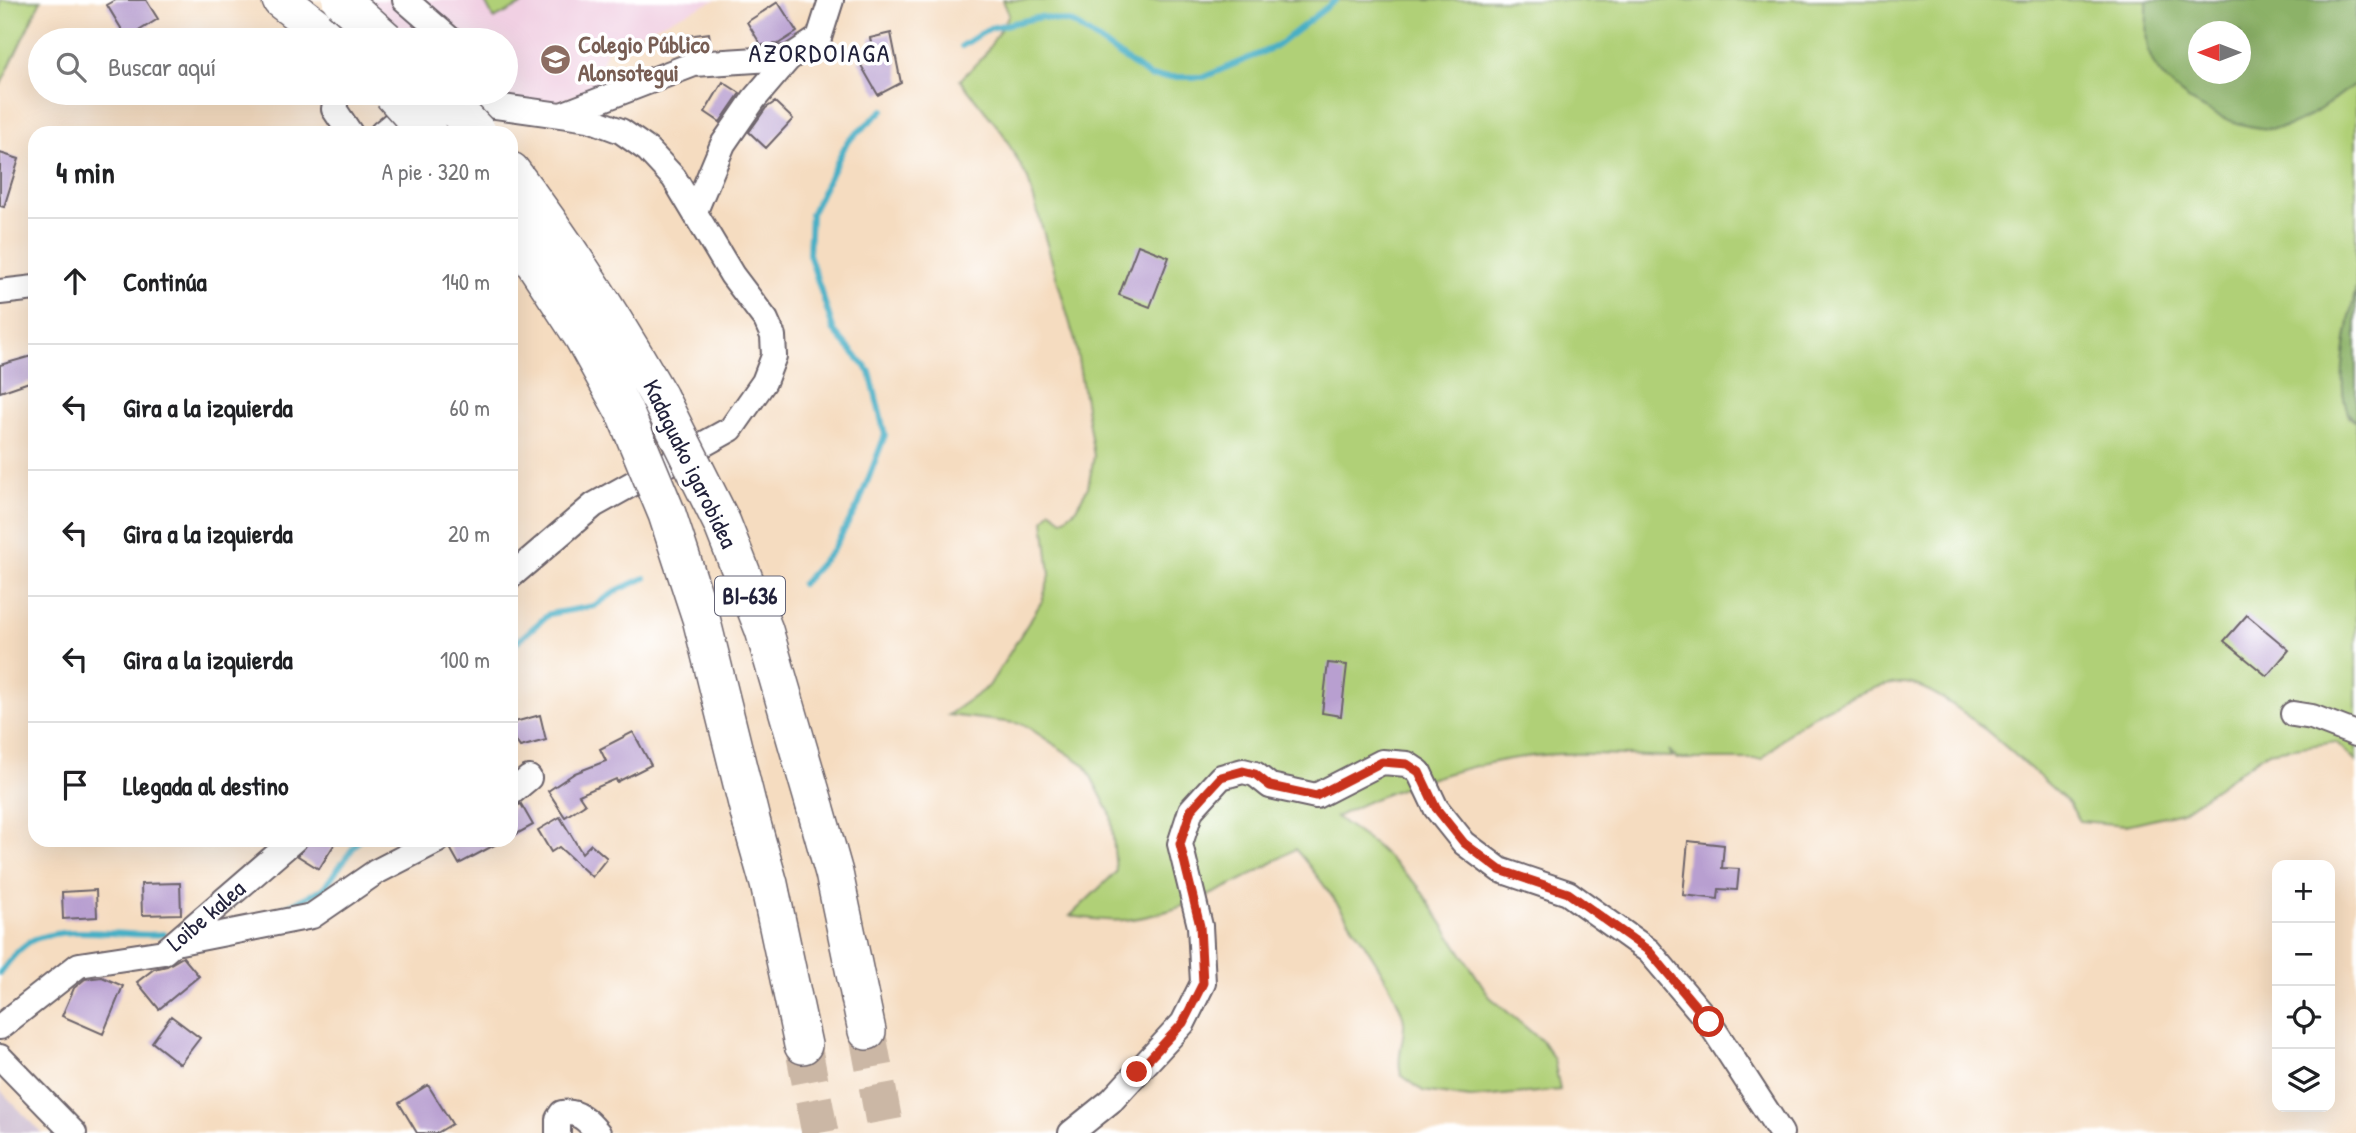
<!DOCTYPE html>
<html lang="es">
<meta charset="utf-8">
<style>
:root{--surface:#fff;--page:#f6f6f6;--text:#202124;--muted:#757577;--line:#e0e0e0}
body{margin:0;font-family:"Patrick Hand",sans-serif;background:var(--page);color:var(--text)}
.controls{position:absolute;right:21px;bottom:21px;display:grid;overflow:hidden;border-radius:14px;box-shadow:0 7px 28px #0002}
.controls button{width:63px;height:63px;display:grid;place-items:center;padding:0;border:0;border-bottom:2px solid var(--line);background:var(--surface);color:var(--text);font:35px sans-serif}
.compass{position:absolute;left:2188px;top:21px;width:63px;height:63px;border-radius:50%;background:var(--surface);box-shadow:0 7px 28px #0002;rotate:270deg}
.stop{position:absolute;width:21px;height:21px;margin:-16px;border:5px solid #c8321e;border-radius:50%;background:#fff}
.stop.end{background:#c8321e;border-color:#fff;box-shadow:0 2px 7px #0008}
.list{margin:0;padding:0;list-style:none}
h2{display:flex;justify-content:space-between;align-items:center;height:91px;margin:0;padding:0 28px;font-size:30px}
h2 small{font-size:23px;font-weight:400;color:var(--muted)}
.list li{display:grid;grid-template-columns:46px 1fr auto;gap:21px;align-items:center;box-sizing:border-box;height:126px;padding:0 28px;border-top:2px solid var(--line)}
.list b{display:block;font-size:26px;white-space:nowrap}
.list em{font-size:23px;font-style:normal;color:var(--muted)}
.icon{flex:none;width:38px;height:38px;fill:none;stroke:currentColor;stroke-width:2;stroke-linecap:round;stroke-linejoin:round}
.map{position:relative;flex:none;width:2356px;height:1133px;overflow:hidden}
.search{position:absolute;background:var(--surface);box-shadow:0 7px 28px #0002;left:28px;top:28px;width:490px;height:77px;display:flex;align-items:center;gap:18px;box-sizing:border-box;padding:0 24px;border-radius:38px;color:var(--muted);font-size:26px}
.panel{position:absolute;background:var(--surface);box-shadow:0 7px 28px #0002;left:28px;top:126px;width:490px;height:721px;border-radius:21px}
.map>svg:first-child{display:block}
.built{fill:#f1d0e3}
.industrial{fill:#cebed1}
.green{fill:#b0d077;stroke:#697959;stroke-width:2}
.forest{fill:#8cb268;stroke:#576a52;stroke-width:2;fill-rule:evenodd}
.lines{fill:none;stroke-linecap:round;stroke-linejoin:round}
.stream{stroke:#46afc5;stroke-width:6}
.building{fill:#b89fd0}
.highway-tunnel{stroke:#cbb7a5;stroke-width:37;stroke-dasharray:37 18;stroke-linecap:butt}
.minor-casing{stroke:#6c636a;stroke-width:28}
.highway-casing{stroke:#6c636a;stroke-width:40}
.minor{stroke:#fff;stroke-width:24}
.highway{stroke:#fff;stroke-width:37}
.highway-bridge-casing{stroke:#6c636a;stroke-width:40;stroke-linecap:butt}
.highway-bridge{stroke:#fff;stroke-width:37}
.route{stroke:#c8321e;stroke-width:9}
.labels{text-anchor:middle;stroke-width:7;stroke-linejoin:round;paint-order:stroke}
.shield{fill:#fff;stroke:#646476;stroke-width:2}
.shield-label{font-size:23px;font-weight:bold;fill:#22223b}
.education-label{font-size:24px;font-weight:bold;fill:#785e54;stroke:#fff;text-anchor:start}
.street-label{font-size:24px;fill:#22223b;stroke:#fff}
.neighbourhood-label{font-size:26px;letter-spacing:2px;fill:#22223b;stroke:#fff}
</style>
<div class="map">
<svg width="2356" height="1133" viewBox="0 0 2356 1133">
<rect width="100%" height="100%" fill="#fff"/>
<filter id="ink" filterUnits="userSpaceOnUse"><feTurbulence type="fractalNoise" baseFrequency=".0143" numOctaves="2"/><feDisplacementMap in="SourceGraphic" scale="14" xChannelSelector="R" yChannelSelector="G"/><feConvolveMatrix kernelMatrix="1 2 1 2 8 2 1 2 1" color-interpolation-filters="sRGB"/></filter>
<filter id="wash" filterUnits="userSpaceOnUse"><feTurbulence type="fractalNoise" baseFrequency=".00686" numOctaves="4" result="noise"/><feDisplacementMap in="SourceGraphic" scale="28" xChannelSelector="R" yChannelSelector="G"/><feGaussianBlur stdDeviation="1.57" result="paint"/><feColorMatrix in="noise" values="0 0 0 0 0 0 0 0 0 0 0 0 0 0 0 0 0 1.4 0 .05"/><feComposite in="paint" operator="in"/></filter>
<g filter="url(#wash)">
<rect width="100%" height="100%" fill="#f5dcc0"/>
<path class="built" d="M365,0H716L607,47L600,72L605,85L548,105L464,93H506V40H408Z"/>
<path class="industrial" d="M0,1090L42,1133H0Z"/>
<path class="green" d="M0,0H41L0,86Z
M484,0H531L494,19Z
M1003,0H2147L2179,92L2328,104L2356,83V287L2345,345L2343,394L2349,417L2356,422V762L2336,742L2267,752L2182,812L2126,825L2080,821L2068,802C2030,770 1956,695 1911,684C1885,677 1824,708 1802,723C1787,733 1775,747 1762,759H1677L1669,750L1672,757C1635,756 1597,753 1560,754C1491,756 1397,785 1336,817L1375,845L1418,886L1490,997L1543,1042L1554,1059L1560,1090L1470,1098L1423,1091L1401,1075C1396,1056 1405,1040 1404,1022C1400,988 1320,876 1295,849C1247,879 1181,914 1125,920C1107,922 1088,918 1070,916L1116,872L1111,815L1085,765L1023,724L948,715L989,686L1042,601L1050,575L1044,520L1051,510L1062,520L1075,510L1088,487L1094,456L1075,341L1028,179L1002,132L960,80L984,56L1009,15Z"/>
<path class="forest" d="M2147,0H2356V83C2335,98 2312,118 2288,126C2248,140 2166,97 2151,58C2143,38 2148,20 2147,0ZM2198,32H2240V74H2198Z
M2356,287V422C2329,401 2350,318 2356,287Z"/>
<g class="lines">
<path class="stream" d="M962,46L990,28L1041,17L1073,23L1151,77H1204L1277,46L1336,0
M802,584L832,551L858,506L885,435L870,372L834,331L809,254L811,214L847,142L883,110
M511,647L549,614L594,606L618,590L645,578
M276,912L323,889L359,840
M0,973C9,961 21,945 35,939C76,924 122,938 164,934"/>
</g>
<g id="blocks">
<path class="building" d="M116,0H146L158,19L127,38L107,5Z
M778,2L797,32L778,44L761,45L747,22Z
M709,33L711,48L680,53L678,37Z
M891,33L901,83L878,95L858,60H875L870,38Z
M723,82L740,93L720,122L705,112Z
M775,102L793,119L766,148L749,132L766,108Z
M0,153L19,159L4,207L0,206Z
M1138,245L1169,257L1150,307L1119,295Z
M35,355V380L0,392V365Z
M2247,615L2289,650L2267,676L2224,641Z
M1328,663L1347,665L1341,716L1322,713Z
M540,715L546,740L520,747L511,734V723Z
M633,732L651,765L617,782L616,779L579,795L585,804L565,817L548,791L575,773L606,761L600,749Z
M521,804L533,825L511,837V808Z
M560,817L582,853L591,844L607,858L592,877L559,847L551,852L538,830Z
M308,840H337L319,869L298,856Z
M453,840H504L459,864L450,848Z
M1688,841L1724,845L1722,868L1739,869L1737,890L1719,889L1718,899L1683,895Z
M180,883L181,914L142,915L141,884Z
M96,890L97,917L63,919L62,892Z
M183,957L199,976L159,1009L137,982L154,969L167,966Z
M102,977L123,986L103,1034L62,1016L74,988L85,979Z
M171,1016L200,1038L180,1064L152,1042Z
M428,1085L452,1124L437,1133H417L399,1103Z"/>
</g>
</g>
<g filter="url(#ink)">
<use href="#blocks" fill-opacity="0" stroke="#6c636a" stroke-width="2"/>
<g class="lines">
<path class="highway-tunnel" d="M867,1031L886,1133
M803,1045L820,1133"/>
<defs>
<g id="minor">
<path d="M405,0L451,40"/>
<path d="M337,93L334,109L350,133"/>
<path d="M564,114L694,64L789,58"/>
<path d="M382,133L393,124L432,108L488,105L589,119L621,131L648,150L674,178L732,275L766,320L773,336L774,356L764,382L731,429L594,505L511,576"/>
<path d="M695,211L723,144L754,99L789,58L819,38L831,0"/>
<path d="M0,292L35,288"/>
<path d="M2293,714L2312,717L2356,734"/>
<path d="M511,793L529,778"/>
<path d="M180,942L312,916L376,872L438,840"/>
<path id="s1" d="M0,1027L79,965L164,952L294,840"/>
<path d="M0,1057L74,1133"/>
<path d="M558,1133V1119L562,1113C578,1110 588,1121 598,1133"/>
<path d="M1071,1133L1112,1100L1183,1023L1203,983L1200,926L1180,844L1191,810L1221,777L1243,771L1255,774L1270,786L1316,796L1382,762L1407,764L1419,772L1436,808L1464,843L1500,870L1568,893L1649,951L1709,1022L1781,1133"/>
</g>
<path id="highway" d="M281,0L333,40
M511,171C566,243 614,319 659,397
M511,227L583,337L625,413
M815,806L834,873L867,1031
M752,824L769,884L803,1045"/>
</defs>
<use href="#minor" class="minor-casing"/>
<use href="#highway" class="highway-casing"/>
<use href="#minor" class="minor"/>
<use href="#highway" class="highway"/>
<defs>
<path id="highway-bridge" d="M341,0L386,40
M392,93L428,133
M440,93L478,133
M659,397L722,523L764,630L815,806
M625,413L667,514L701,618L752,824"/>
</defs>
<use href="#highway-bridge" class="highway-bridge-casing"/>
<use href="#highway-bridge" class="highway-bridge"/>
</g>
</g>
<g class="lines" filter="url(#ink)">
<path class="route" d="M1137,1072L1183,1023L1203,983L1200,926L1180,844L1191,810L1221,777L1243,771L1255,774L1270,786L1316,796L1382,762L1407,764L1419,772L1436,808L1464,843L1500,870L1568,893L1649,951L1709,1022"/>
</g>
<defs>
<symbol id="school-disc" viewBox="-11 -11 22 22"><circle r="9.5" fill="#8d6e63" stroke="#fff"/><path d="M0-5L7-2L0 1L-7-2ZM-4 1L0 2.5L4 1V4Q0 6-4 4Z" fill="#fff"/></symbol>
</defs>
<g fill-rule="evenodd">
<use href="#school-disc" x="538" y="42" width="35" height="35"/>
</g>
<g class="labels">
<rect class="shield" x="715" y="576.5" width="70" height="39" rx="5"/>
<g class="shield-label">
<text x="750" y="604">BI-636</text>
</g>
<g class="education-label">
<text x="578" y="53">Colegio Público<tspan x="578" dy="28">Alonsotegui</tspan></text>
</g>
<g class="street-label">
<text transform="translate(690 464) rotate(64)" y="8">Kadaguako igarobidea</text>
<text dy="8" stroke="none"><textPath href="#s1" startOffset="242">Loibe kalea</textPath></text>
</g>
<g class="neighbourhood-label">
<text x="820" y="62">AZORDOIAGA</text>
</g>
</g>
</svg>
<div class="controls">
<button>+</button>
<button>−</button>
<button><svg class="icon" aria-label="locate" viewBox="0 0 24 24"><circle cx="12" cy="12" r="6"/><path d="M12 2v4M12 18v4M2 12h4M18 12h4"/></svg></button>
<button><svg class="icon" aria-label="layers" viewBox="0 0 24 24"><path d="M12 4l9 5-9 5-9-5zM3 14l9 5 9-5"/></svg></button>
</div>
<svg class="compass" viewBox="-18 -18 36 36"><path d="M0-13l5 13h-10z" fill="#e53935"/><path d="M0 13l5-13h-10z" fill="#757577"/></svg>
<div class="stop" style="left:1709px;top:1022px"></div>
<div class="stop end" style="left:1137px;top:1072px"></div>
<div class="search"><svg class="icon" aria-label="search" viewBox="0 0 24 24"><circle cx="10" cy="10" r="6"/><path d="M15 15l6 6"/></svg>Buscar aquí</div>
<section class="panel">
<h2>4 min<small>A pie · 320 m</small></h2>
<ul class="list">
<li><svg class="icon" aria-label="ahead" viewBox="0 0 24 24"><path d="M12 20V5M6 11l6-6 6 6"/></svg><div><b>Continúa</b></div><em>140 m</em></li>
<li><svg class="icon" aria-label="left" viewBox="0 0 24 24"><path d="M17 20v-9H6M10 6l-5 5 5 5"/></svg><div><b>Gira a la izquierda</b></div><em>60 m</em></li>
<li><svg class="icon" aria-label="left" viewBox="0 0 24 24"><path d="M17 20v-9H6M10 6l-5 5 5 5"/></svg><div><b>Gira a la izquierda</b></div><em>20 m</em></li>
<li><svg class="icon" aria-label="left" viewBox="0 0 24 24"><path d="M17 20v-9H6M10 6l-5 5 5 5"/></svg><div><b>Gira a la izquierda</b></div><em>100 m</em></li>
<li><svg class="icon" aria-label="arrive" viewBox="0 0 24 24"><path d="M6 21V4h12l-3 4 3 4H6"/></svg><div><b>Llegada al destino</b></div></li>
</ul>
</section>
</div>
